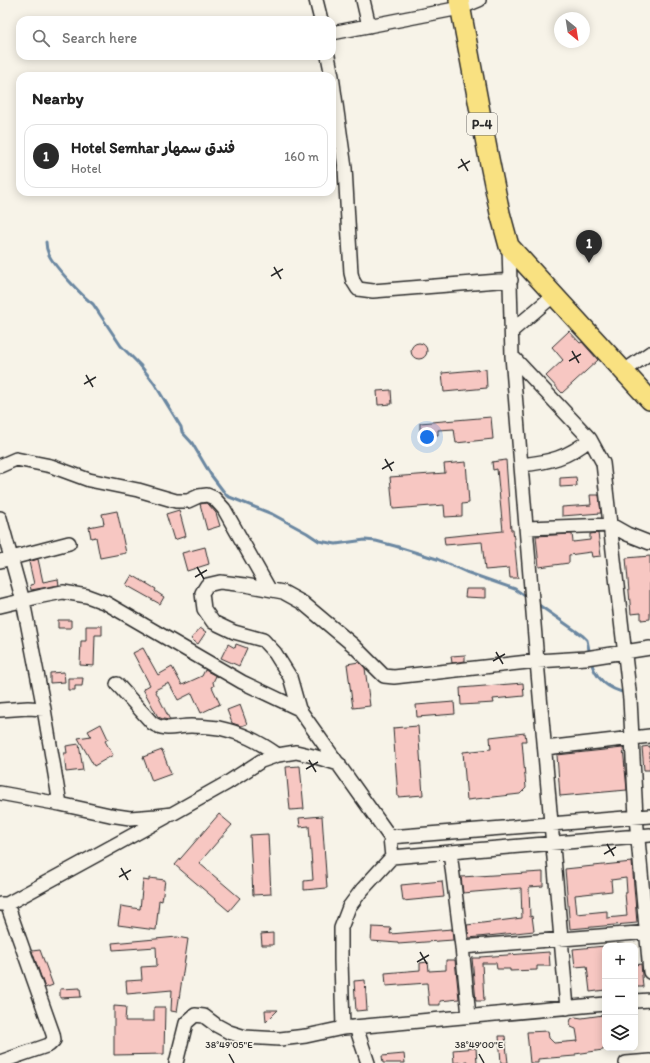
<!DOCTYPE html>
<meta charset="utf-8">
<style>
:root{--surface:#fff;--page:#f6f6f6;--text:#222;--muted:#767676;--line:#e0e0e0;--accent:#2b2b2b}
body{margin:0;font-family:Itim,"Playpen Sans Arabic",sans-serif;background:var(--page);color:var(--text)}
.controls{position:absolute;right:12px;bottom:12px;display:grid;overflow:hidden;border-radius:8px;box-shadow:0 2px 10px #0003}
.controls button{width:36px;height:36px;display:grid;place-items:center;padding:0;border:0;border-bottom:1px solid var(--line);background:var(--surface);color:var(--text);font:20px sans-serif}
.compass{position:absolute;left:554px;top:12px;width:36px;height:36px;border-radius:50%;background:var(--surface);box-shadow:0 2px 10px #0003;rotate:150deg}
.you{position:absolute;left:427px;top:437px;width:14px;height:14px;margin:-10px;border:3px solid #fff;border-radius:50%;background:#1a73e8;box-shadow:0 0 0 6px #1a73e833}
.badge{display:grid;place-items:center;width:26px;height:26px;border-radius:50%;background:var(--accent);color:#fff;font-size:13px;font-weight:700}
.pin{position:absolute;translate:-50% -33px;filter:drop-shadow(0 1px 2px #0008)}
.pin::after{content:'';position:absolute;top:21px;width:14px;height:12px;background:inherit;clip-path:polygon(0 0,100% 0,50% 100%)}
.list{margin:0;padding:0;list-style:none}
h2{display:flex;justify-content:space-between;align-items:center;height:52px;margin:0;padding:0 16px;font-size:17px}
h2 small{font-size:13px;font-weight:400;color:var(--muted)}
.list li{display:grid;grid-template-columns:26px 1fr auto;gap:12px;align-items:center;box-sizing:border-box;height:64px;margin:0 8px 8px;padding:0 8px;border:1px solid var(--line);border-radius:12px}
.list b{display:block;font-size:15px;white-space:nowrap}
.list p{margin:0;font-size:13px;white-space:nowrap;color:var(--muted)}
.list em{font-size:13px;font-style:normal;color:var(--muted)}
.icon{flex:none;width:22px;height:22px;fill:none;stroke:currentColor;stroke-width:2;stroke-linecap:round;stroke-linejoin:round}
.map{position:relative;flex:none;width:650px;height:1063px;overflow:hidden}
.search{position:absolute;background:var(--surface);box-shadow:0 2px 10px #0003;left:16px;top:16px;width:320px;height:44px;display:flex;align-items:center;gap:10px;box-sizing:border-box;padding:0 14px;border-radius:12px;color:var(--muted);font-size:15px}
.panel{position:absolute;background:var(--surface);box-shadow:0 2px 10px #0003;left:16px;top:72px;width:320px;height:124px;border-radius:12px}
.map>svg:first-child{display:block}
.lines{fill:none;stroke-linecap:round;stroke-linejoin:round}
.stream{stroke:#6b87a1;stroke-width:3}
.building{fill:#f7c7c2;stroke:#2b2b2b;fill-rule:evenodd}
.minor-casing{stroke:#2b2b2b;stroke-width:16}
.highway-casing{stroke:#2b2b2b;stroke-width:22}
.minor{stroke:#f7f3e8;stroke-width:13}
.highway{stroke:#f9e181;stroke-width:19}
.ticks{fill:none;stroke:#2b2b2b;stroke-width:1.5}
.labels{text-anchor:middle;stroke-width:3.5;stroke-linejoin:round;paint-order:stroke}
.shield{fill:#f7f3e8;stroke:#686764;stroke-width:1}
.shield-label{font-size:13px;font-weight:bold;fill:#2b2b2b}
.ticks-label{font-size:10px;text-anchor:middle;fill:#2b2b2b;stroke:#f7f3e8;stroke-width:3.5;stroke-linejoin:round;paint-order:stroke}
</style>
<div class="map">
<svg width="650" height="1063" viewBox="0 0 650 1063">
<rect width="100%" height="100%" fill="#f7f3e8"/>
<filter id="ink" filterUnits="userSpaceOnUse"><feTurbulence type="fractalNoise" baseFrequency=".025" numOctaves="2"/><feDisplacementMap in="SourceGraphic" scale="8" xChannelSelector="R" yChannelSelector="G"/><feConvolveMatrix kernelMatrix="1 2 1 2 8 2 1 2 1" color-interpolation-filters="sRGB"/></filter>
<g filter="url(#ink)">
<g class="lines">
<path class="stream" d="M46,242C46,246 47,251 49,255C54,266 83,297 93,304L121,346L140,365L154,383L181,427L182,432L192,443L211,475L227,496L272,514L307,533L319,541L336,544L365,540L376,541L395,546L437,559L466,572L515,589L528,598
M536,603L583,636L587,640L590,655
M591,660C594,678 609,690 627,693"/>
</g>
<path class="building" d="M569,331L580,343L582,342L598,360L562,393L546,376L563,360L552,347Z
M411 351a8 8 0 1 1 16 0a8 8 0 1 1-16 0Z
M486,369L487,388L444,392L442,373Z
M391,390L392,404L378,405L377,391Z
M491,417L493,439L456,443L454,429L438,430V435L420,436V423Z
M506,460L511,530H513L518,578H510L509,568L485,570L482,542L445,545L444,537L503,531L497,469L493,470L492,462Z
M466,462L469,503L462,504V516L445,517L444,505L393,509L390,477L445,473L444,464Z
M576,477L577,486L560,487V478Z
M590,495H599L601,513L562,516V507L591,505Z
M206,503L209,505L216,513L220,526L207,530L200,504Z
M179,510L186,536L174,540L166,514Z
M117,511L126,553L100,558L96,537L91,538L89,527L104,524L102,514Z
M598,533L601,556L592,557L591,552L569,555V563L539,567L536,536L572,534L573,542L590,540V534Z
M205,547L209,564L187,571L182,553Z
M650,556V619L641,620V613L631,614L626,558Z
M38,559L43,582L58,579L59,585L31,590L30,585L34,584L29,562Z
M132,575L156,589L155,591L164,597L160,604L126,585Z
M466,589H486V598L465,597Z
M58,620H71V628H58Z
M86,626H102V635H95L94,666L80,665L81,641H86Z
M200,628L206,632L198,644L191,639Z
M228,644L235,648L236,644L247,648L239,666L221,658Z
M143,648L158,675L172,667L182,685L202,676L205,670L216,676L213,682L214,686L212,687L220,704L201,713L192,693L178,700L169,683L155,690L170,720L163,719L158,717L143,689L150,685L133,653Z
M465,655V661L452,663L451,656Z
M359,662L365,668L370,706L353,708L347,664Z
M64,672L65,682L50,683V673Z
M68,678H83L82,686H75V690H68Z
M523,683L524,696L493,699L494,703L461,705L460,688Z
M454,702L455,714L417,717L416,705Z
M240,705L247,724L241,726L232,723L227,710Z
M101,724L108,739L105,741L113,755L94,766L78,738L91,736L88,731Z
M418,726L423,795L398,797L393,728Z
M525,733L526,741H522L526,788L520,794L467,800L463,752L491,749L490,737Z
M79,744L83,770L66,772L64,753H67L66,746Z
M650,746V770H644L642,747Z
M623,748L627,790L560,796L557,755Z
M162,750L171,774L152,781L143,757Z
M300,766L304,809L290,810L286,767Z
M219,814L232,825L199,863L240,898L229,911L175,865Z
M322,816L327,888L304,890V881L313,880L309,826L300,827L299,818Z
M268,834L271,894L253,895L250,835Z
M632,862L637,923L570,929L565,869ZM626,878L627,893H625L627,916L607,918V911L577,914L575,895L612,891L611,880Z
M543,872V886L529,887L530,917L532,916L534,931L469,938L467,925L522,918L521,888L463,893L461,877Z
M149,878L165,880L162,901L159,900L156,930L118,925L121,906L140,909L143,880L149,881Z
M442,881L444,897L403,901L401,885Z
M372,927L391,928L390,934L452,929L453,940L398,944V943L371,941Z
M273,933V945H262L261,934Z
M177,937L188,939L177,1012L171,1011L172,990L127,994L126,981L142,980L141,967L157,966L156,947L113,950L112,943Z
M605,946V990L590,992L587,966L575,967L573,949Z
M40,950L53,985L45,988L32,951Z
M549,952L550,966H537V970L510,971V969H497L496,963H482L484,1001H476L472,958H480V957Z
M446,960H455L459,999L440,1001V1005H429L427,983L386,986L385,973L420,970V963L428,962L429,971L446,970Z
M641,964L643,987H635V965Z
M365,980L367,1010L356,1011L354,981Z
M80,988L81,997L60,998V989Z
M114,1006L126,1007L125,1021H154V1007H165L164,1054L114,1055Z
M265,1010H278L266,1022Z
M603,1015L605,1037L603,1040L605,1046L603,1050L575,1054V1056L538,1059V1063H530L527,1032L548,1031L549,1038L554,1043L578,1041L576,1029L571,1027L570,1023L571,1019L575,1017L582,1018Z
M499,1036H505L508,1063H501Z
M476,1048L477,1063H467V1061L454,1063L453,1050Z
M404,1054L405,1063H383L382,1056Z"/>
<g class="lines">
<defs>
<path id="minor" d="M316,0L321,20
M363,0L369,26
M332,33L460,8L479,0
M328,56L332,76
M332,76L345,168L351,273L353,281L358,289L373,291L511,280
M509,246L512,356L537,661L567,1008
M513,330L554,295
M512,356L590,439C568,458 549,462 521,465
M624,371L650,353
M590,439L603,463L630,699L636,817L650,972
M0,466L16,459L51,466L89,480L138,490L176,501H188L199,496L207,495L214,498L224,509L269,589
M0,518L23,601L44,709L60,804
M527,528L611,525L627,534L650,543
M0,561L69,543
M0,606L42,596L63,592L87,596L106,603L242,682L299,709
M117,684L152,723C165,732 176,726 191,726C200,726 210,727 219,728C242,733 258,741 278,755
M0,710L28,708L44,709
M545,748L650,736
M0,793L60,804L110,815L130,818L156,816L172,814L227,783L261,761L278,755L296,752L313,756L339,764
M390,837L650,816
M450,852L462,947L469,1016
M392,857L390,837L299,709L290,677L275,653L263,640L234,632L213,622L204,609L202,593L207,585L220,582L245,585L283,592L303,603L353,645L384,676L394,677L537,661L586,658L650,648
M0,904H7L166,817
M462,947L650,932
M635,1001L650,1000
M356,1027L368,1063
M343,1028L341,960V928L349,907L361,891L392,857L650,835
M0,1062L49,1045L54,1040L53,1034L7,904
M176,1063L186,1023L195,1015L204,1016L216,1025L229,1032L245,1037L280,1039L306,1036L343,1028L605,1004
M626,1063L650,1061"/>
<path id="highway" d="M459,0L488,154L500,213L509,246L650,400"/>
</defs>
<use href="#minor" class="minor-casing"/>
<use href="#highway" class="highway-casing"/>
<use href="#minor" class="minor"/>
<use href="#highway" class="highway"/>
</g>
</g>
<path class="ticks" d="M461,159L468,171M458,168L470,161M274,267L281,279M271,276L283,269M572,351L579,363M569,361L581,354M86,375L93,387M84,384L96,377M385,459L392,471M382,469L394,462M197,567L204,579M195,577L207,570M496,652L503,664M493,661L505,654M309,760L316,772M306,769L318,762M607,844L614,856M604,854L616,847M121,868L128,880M119,877L131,870M420,952L427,964M417,962L429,955M229,1054L234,1063M479,1054L484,1063"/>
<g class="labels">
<rect class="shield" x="467" y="113" width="30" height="22" rx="3"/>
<g class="shield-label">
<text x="482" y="129">P-4</text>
</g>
</g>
<g class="ticks-label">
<text x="229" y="1048">38°49'05"E</text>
<text x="479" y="1048">38°49'00"E</text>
</g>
</svg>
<div class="controls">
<button>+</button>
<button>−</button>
<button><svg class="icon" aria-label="layers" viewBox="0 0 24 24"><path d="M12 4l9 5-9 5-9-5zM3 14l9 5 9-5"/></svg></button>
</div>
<svg class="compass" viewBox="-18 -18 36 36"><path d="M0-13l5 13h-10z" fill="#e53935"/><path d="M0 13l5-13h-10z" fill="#767676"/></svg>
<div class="you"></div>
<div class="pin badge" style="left:589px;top:263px">1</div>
<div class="search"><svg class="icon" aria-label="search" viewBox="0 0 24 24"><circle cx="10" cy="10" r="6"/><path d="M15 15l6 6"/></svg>Search here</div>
<section class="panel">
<h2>Nearby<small></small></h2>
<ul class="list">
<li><span class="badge">1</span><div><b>Hotel Semhar فندق سمهار</b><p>Hotel</p></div><em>160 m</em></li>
</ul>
</section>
</div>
